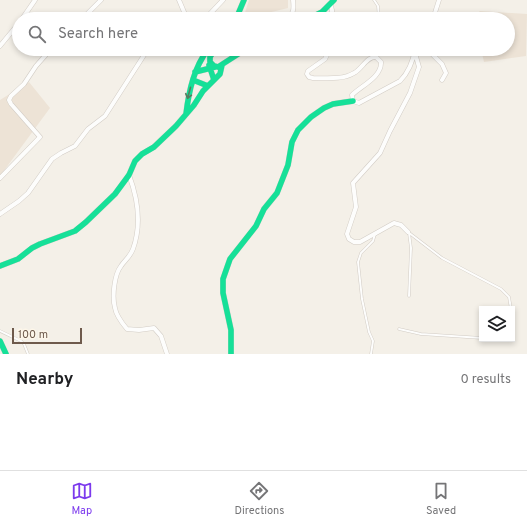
<!DOCTYPE html>
<style>
:root{--surface:#fff;--page:#f6f6f6;--text:#202124;--muted:#757577;--line:#e0e0e0;--accent:#7c3aed}
body{margin:0;font-family:Overpass,sans-serif;background:var(--page);color:var(--text)}
.controls{position:absolute;right:12px;bottom:12px;display:grid;overflow:hidden;border-radius:0px;box-shadow:0 2px 6px #0003}
.controls button{width:36px;height:36px;display:grid;place-items:center;padding:0;border:0;border-bottom:1px solid var(--line);background:var(--surface);color:var(--text);font:20px sans-serif}
.scale{position:absolute;left:12px;bottom:10px;width:70px;box-sizing:border-box;padding-left:4px;border:2px solid #6e5a4c;border-top:0;font-size:11px;line-height:14px;white-space:nowrap;color:#6e5a4c;-webkit-text-stroke:3px #fdf6e9;paint-order:stroke}
.list{margin:0;padding:0;list-style:none}
h2{display:flex;justify-content:space-between;align-items:center;height:52px;margin:0;padding:0 16px;font-size:17px}
h2 small{font-size:13px;font-weight:400;color:var(--muted)}
.icon{flex:none;width:22px;height:22px;fill:none;stroke:currentColor;stroke-width:2;stroke-linecap:round;stroke-linejoin:round}
.map{position:relative;flex:none;width:527px;height:354px;overflow:hidden}
.search{position:absolute;background:var(--surface);box-shadow:0 2px 6px #0003;left:12px;right:12px;top:12px;height:44px;display:flex;align-items:center;gap:10px;box-sizing:border-box;padding:0 14px;border-radius:22px;color:var(--muted);font-size:15px}
.sheet{height:116px;background:var(--surface)}
nav{display:flex;justify-content:space-around;align-items:center;box-sizing:border-box;height:56px;border-top:1px solid var(--line);background:var(--surface);font-size:11px;color:var(--muted)}
nav a{display:grid;justify-items:center;gap:2px}
nav .on{color:var(--accent)}
.map>svg:first-child{display:block}
.residential{fill:#ede3d6}
.lines{fill:none;stroke-linecap:round;stroke-linejoin:round}
.lane-casing{stroke:#d2ccc5;stroke-width:3}
.street-casing{stroke:#d2ccc5;stroke-width:5}
.fast-casing{stroke:#d2ccc5;stroke-width:6}
.lane{stroke:#fdfdfc;stroke-width:2}
.street{stroke:#fdfdfc;stroke-width:4}
.fast{stroke:#16e098;stroke-width:5.5}
.oneway{stroke:#587c5f}
</style>
<div class="map">
<svg width="527" height="354" viewBox="0 0 527 354">
<rect width="100%" height="100%" fill="#f4f0e8"/>
<path class="residential" d="M249,0H288V8L243,19Z
M480,11L527,14L526,56L484,62L481,49H508V19H473V17Z
M29,82L50,108L0,176V100Z"/>
<g class="lines">
<defs>
<path id="lane" d="M374,0L378,6L379,19
M376,57L377,49
M408,232L442,258L501,289L509,297L511,309
M409,233L411,248L409,296
M399,329L421,334L482,338
M0,331L21,341L24,344L28,354
M493,339H499
M371,354L373,341L369,332L362,299L358,262L361,253L373,241L375,234"/>
<path id="street" d="M179,0L187,19
M331,6L332,10V19
M22,19L35,0
M82,19L101,0
M205,19L223,0
M286,19C294,14 294,9 293,0
M433,19L439,0
M0,46L19,23
M330,49L325,59L308,71L307,74L309,77L313,78C326,78 343,80 354,73C362,69 367,56 376,57L381,62C382,77 361,86 352,95L353,101L359,103L400,81C409,72 413,61 415,49
M430,49L432,54L442,64L446,73L442,80
M129,175C138,199 142,224 133,249C130,257 125,260 121,266C114,275 112,297 115,308C116,315 122,323 127,329L139,330L154,328L161,336L167,354
M0,178L40,137L11,104L9,100L11,96L24,84L36,66L51,49
M0,214L19,201L28,193L52,159L61,153L75,146L88,129L105,116L148,49
M408,232L401,225L394,223L360,242H354L349,239L347,234L356,207L353,183L380,153L390,131L410,93L419,67L415,53"/>
<path id="fast" d="M236,19L244,0
M308,19L322,12L334,0
M215,49L210,57V62L214,66L218,67L246,49
M209,65L214,80
M195,72L215,67
M193,80L208,86
M186,114C189,90 194,68 208,49
M0,266L18,259L32,248L40,244L75,231L86,222L115,194L129,175L135,161L142,154L154,147L176,126L194,105L203,91L220,74L222,65
M0,341L6,354
M231,354V330L223,293V279L230,259L256,226L264,209L277,193L288,165L292,142L298,130L311,117L324,108L333,104L353,101"/>
</defs>
<use href="#lane" class="lane-casing"/>
<use href="#street" class="street-casing"/>
<use href="#fast" class="fast-casing"/>
<use href="#lane" class="lane"/>
<use href="#street" class="street"/>
<use href="#fast" class="fast"/>
</g>
<defs><path id="oneway-shaft" d="M-6 0H5M1.5-3L5.5 0L1.5 3" fill="none" stroke-width="1.6" stroke-linecap="round" stroke-linejoin="round"/></defs>
<use class="oneway" href="#oneway-shaft" transform="translate(189 93) rotate(105)"/>
</svg>
<div class="controls">
<button><svg class="icon" aria-label="layers" viewBox="0 0 24 24"><path d="M12 4l9 5-9 5-9-5zM3 14l9 5 9-5"/></svg></button>
</div>
<div class="scale">100 m</div>
<div class="search"><svg class="icon" aria-label="search" viewBox="0 0 24 24"><circle cx="10" cy="10" r="6"/><path d="M15 15l6 6"/></svg>Search here</div>
</div>
<section class="sheet">
<h2>Nearby<small>0 results</small></h2>
<ul class="list">
</ul>
</section>
<nav>
<a class="on"><svg class="icon" aria-label="map" viewBox="0 0 24 24"><path d="M3 6l6-2 6 2 6-2v14l-6 2-6-2-6 2zM9 4v14M15 6v14"/></svg>Map</a>
<a><svg class="icon" aria-label="directions" viewBox="0 0 24 24"><path d="M12 3l9 9-9 9-9-9zM9 14v-3h6M13 9l2 2-2 2"/></svg>Directions</a>
<a><svg class="icon" aria-label="saved" viewBox="0 0 24 24"><path d="M7 4h10v16l-5-4-5 4z"/></svg>Saved</a>
</nav>
